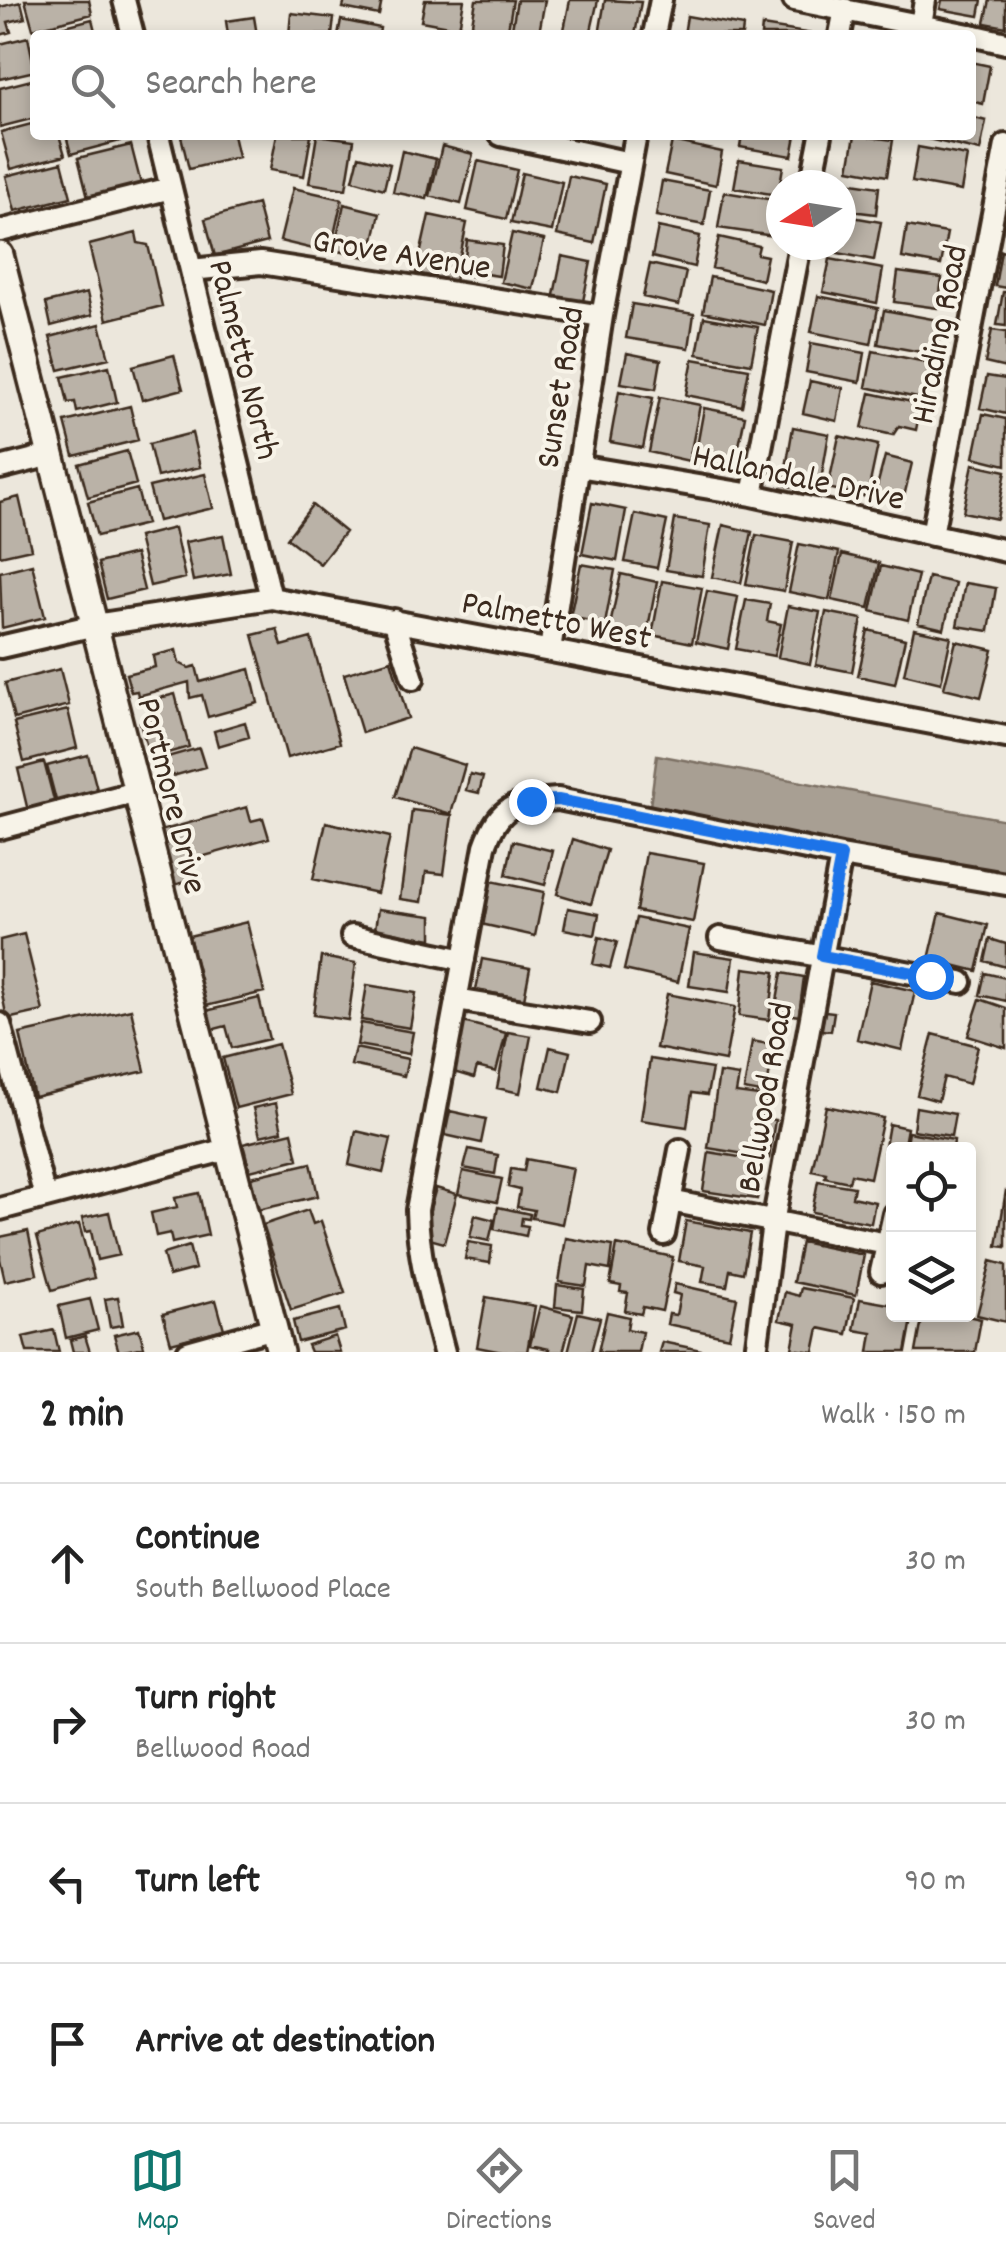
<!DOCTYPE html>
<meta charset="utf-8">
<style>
:root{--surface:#fff;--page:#f2f2f2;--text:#222;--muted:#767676;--line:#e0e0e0;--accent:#0f766e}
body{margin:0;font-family:Dekko,sans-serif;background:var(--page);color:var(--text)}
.controls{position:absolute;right:30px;bottom:30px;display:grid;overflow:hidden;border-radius:10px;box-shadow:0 5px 15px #0003}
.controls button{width:90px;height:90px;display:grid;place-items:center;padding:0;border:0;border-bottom:2px solid var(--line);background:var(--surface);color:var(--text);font:50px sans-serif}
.compass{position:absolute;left:766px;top:170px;width:90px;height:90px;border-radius:50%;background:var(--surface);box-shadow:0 5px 15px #0003;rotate:258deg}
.stop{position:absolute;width:30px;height:30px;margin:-22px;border:8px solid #1a73e8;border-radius:50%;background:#fff}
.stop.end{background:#1a73e8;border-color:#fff;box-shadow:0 2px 10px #0008}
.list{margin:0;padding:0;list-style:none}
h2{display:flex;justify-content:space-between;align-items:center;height:130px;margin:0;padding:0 40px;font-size:42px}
h2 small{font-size:32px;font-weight:400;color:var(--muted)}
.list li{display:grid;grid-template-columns:65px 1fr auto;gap:30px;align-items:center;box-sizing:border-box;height:160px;padding:0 40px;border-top:2px solid var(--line)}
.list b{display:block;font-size:38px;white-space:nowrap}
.list p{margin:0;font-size:32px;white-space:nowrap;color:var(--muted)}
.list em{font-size:32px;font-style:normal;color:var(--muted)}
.icon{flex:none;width:55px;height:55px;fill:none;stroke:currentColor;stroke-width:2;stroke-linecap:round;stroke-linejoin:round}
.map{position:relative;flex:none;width:1006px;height:1352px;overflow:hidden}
.search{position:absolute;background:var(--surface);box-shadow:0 5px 15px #0003;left:30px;right:30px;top:30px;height:110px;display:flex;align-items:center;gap:25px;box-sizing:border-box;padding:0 35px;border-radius:10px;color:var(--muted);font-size:38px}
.sheet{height:770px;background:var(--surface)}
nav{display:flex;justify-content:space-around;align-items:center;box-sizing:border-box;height:140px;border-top:2px solid var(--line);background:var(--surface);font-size:28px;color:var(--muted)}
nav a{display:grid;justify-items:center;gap:5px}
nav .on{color:var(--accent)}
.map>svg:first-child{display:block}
.water{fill:#a89f93;stroke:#7c7064;stroke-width:2.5}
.building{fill:#bab2a7;stroke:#3b2a1e;stroke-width:2.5}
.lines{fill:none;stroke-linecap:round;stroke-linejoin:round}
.minor-casing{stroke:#3b2a1e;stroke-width:28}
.tertiary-casing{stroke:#3b2a1e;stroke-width:32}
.minor{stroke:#f7f3e8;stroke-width:20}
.tertiary{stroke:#f7f3e8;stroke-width:25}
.route{stroke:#1a73e8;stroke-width:12}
.labels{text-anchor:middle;stroke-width:8;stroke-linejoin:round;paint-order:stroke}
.street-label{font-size:35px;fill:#3b2a1e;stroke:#f7f3e8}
</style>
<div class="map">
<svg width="1006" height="1352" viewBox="0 0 1006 1352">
<rect width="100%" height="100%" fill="#ece7dc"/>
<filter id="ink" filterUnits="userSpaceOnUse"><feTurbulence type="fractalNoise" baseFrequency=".01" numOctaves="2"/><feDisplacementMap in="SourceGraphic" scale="20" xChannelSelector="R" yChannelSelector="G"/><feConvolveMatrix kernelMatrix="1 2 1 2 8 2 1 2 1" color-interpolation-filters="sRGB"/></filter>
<g filter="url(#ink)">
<path class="water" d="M657,755L1006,820V883L649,813Z"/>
<path class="building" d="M25,0H89L92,14L33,29Z
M345,0H382L379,15L343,8Z
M425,0H464L459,28L421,21Z
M476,0H513L507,35H470Z
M517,0H545L539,33L512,28Z
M570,0H598L590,35H563Z
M605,0L641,2L635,35H599Z
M942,0H982L979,16L940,9Z
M990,0H1006V27L985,23Z
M21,2L25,18L8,22L11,32L0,35V7Z
M291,13L334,18L332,35H289Z
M687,16L743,26L742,35H684Z
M254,17L257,35H228L226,21Z
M92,19L96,35L35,37L34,34Z
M341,20L380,28L379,35H338Z
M762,26L813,34L812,35H761Z
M28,37L35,71L0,79V44Z
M971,62L990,66L983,104L971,101Z
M35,79V118L0,127V88Z
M971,117L986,121L980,151L915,136L971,135Z
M35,123V135H59L65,155L11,169L1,132Z
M66,135H135V137L71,154Z
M186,135H233L238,157L189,169L181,136Z
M277,135H311L304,176L270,170Z
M317,135L354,140L346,189L309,183Z
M742,135H796L792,156L740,147Z
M855,135L893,140L887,176L849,169Z
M672,141L722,152L716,185L665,174Z
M131,145L141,184L88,197L78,158Z
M442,146L473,154L461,204L430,196Z
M918,147L967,156L961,191L912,182Z
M402,151L436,159L427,199L393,192Z
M359,156L390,164L384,189L353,180Z
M739,160L783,167L778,195L734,188Z
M478,161L517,170L506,219L467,210Z
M62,162L71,197L15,211L6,176Z
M522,173L562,182L552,231L511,223Z
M569,176L606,184L594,243L557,235Z
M662,181L710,190L704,225L656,216Z
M846,182L879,187L876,214L843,210Z
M293,188L342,199L330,253L280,241Z
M724,192L780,201L774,236L718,228Z
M257,204L267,242L215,256L205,219Z
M344,204L380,213L370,258L334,250Z
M429,215L467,223L455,281L416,273Z
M841,215L881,222L874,260L833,252L835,245H841Z
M907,226L947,233L941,265L902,258Z
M658,227L700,236L694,267L652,257Z
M136,233L138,243L148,245L162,306L107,320L89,245Z
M512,233L544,240L533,289L501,282Z
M719,237L759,246L757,254L767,256L762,280L712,268Z
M467,240L503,245L499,276L485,274L484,278L463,275Z
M1001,251L1006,252V288L995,286Z
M562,256L591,262L582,306L553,300Z
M830,259L883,269L877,303L823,292Z
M650,264L686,272L679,305L643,297Z
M898,272L942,278L938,308L894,302Z
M710,277L771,290L765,325L703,312Z
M1003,292H1006V326L997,325Z
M87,293L92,315L51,326L46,303Z
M818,296L878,308L871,344L811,332Z
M632,304L694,314L689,348L626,338Z
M884,310L943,321L937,355L878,344Z
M704,317L758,327L751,364L697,354Z
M100,324L109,358L59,370L50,337Z
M992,330L1006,332V368L985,363Z
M811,343L865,353L860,382L806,372Z
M873,351L930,363L922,399L866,387Z
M627,353L661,360L656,389L621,383Z
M174,355L183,389L142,400L133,366Z
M693,359L749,369L742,406L686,395Z
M109,366L117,402L77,412L75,402L68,403L62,377Z
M987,376L1006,379V414L980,408Z
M810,381L843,388L837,421L803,413Z
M619,391L653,398L643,448L610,442Z
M870,393L921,404L916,430L899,426L893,435L862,428Z
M660,397L700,405L689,461L649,452Z
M130,406L138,440L74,456L65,422Z
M704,408L745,416L734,471L694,463Z
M983,414L1006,419V465L974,457Z
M793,427L829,434L819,492L783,485Z
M192,433L200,467L157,477L149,444Z
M839,436L878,445L867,497L828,488Z
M127,451L136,484L88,497L79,464Z
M885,456L912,463L903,501L875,494Z
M973,464L1006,471L997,519L963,512Z
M205,474L213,508L158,521L149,487Z
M137,489L146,524L97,536L88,502Z
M19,497L31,549L0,556V502Z
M592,503L626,510L617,561L582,554Z
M312,505L345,532L320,564L287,538Z
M635,514L667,521L657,568L625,562Z
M675,519L710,525L702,576L666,570Z
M723,525L752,532L741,583L712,577Z
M174,528L185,578L150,586L138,537Z
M223,535L231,574L193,581L185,542Z
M756,535L793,542L784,591L746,584Z
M799,544L839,552L829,600L789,592Z
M135,554L144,590L107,599L98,563Z
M842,554L879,563L869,608L832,600Z
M32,564L45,617L2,628L0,572Z
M581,564L615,570L605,624L570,617Z
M881,566L918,575L908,620L871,611Z
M621,574L657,582L646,638L609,630Z
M928,577L955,583L944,629L918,623Z
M662,581L702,588L692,643L652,635Z
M965,583L996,588L989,631L957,626Z
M707,591L738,597L728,649L696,642Z
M746,600L770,604L767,621L781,624L774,656L736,649Z
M788,606L820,612L810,664L778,657Z
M826,612L862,619L852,672L816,665Z
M277,629L282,646L311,638L340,743L287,758L253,635Z
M914,629L951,637L941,683L904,674Z
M868,630L905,639L895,684L858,676Z
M956,641L993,650L981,697L944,688Z
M176,650L179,663L189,668L196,666L200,682L250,669L258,703L208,717L202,695L190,698L189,682L138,696L137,691L131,692L126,674L155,667L153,656Z
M391,660L408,718L362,733L344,674Z
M60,669L69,705L14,719L5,683Z
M175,694L189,747L150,758L140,722L152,718L148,701Z
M68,710L77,748L24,762L14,723Z
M245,722L249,737L218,746L214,731Z
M199,748L205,767L173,776L167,757Z
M410,748L465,765L451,814L395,797Z
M88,755L98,793L57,804L47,766Z
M44,762L55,804L28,811L18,769Z
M470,774L483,777L479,793L466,790Z
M247,807L251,821L263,818L269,838L190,860L195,879L171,886L156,832Z
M412,810L452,815L444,874L426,872L422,902L400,899Z
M326,822L390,837L377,893L313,879Z
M573,839L607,850L591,904L557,894Z
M513,841L553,851L545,885L506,875Z
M646,853L704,863L693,922L636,911Z
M491,881L544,892L535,936L481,924Z
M568,908L599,914L595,935L564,929Z
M378,909L432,916V939L375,929Z
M940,913L988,925L977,971L929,959Z
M636,918L689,929L678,982L624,970Z
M247,922L264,992L206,1006L189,936Z
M24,934L43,1011L7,1019L0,984V940Z
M599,937L617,942L610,968L593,964Z
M990,939L1006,944V967L985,961Z
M694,952L734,958L729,992L689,986Z
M321,957L356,963L348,1020L313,1015Z
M482,959L530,968L524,999L476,990Z
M744,968L775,972L769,1020L739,1016Z
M782,973L804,977L799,1016L775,1012Z
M985,973L1006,978V1001L980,995Z
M870,981L915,991L902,1050L857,1039Z
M367,985L416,993L410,1028L361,1020Z
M667,994L735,1007L725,1061L656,1048Z
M259,998L269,1039L232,1048L226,1026L211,1030L206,1011Z
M980,999L1006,1008V1048L968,1036Z
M131,1009L145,1071L34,1097L20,1034Z
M825,1011L834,1012L831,1031L821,1030Z
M463,1022L506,1033L496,1072L477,1067L474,1078L450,1071Z
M361,1023L413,1032L409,1054L357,1045Z
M508,1032L531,1036L520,1093L497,1088Z
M933,1034L978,1046L969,1084L944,1077L938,1101L917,1095Z
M752,1041L774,1045L766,1094L744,1090Z
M278,1044L291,1094L236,1108L223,1058Z
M550,1047L570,1052L561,1092L541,1087Z
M355,1048L408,1059L404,1076L351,1065Z
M650,1059L712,1069L707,1095L692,1093L687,1127L641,1120Z
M719,1073L739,1076L736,1093L766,1097L762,1118L775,1120L769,1158L708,1148Z
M276,1103L282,1131L260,1136L253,1108Z
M826,1106L883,1118L870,1178L851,1174L849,1182L825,1177L826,1173L812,1170Z
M916,1107L955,1114L951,1136L913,1130Z
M450,1111L486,1119L481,1143L445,1135Z
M889,1124L907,1128L903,1150H894V1154L884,1152Z
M356,1131L391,1139L383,1173L349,1165Z
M292,1132L298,1159L250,1171L243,1144Z
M908,1132L954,1140L953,1150H905Z
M469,1149L498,1155L495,1174L464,1168Z
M709,1152L764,1161L757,1199L703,1191Z
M526,1159L573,1168L562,1224L532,1218L534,1210L517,1207L520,1190L508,1187L511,1169L524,1171Z
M311,1163L318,1196L258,1210L251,1177Z
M463,1171L502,1179L497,1202L458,1194Z
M818,1181L854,1187L852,1197L875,1202L871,1223L812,1212Z
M436,1188L457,1194L444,1243L422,1237Z
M1006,1190V1247L997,1246Z
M199,1193L208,1235L172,1243L170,1233L156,1236L151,1213L177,1207L175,1198Z
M498,1207L530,1214L529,1219L522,1218L521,1225L528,1226L526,1236L494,1229Z
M308,1210L313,1224L321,1221L345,1293L291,1310L263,1225Z
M109,1212L119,1255L97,1260L91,1231L85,1232L82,1218Z
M475,1215L494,1220L489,1241L470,1237Z
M686,1221L750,1233L743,1273L730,1270L727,1286L702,1282L705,1266L679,1261Z
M79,1224L94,1278L52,1290L37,1236Z
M28,1231L37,1274L5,1281L0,1259V1237Z
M566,1238L613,1246L610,1270L589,1266L586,1286L559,1282Z
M468,1242L492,1246L490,1263L465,1259Z
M801,1242L864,1255L856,1295L793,1282Z
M617,1245L673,1257L662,1311L643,1307L641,1314L625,1311L628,1293L620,1292L621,1286L610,1284Z
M189,1246L195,1269L169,1276L163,1254Z
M991,1261L1006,1265V1322L977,1315Z
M675,1284L737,1298L729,1337L667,1324L669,1314L676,1315L680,1295L673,1293Z
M557,1285L584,1289L582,1310L555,1307Z
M801,1288L854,1298L847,1334L819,1328L814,1352L792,1349L797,1324L779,1320L785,1292L799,1296Z
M118,1297L123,1325L110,1327L105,1299Z
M486,1297L535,1306L527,1352H502L477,1347Z
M90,1299L98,1330L66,1338L59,1306Z
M860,1299L894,1305V1314H913L906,1352H869L872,1333L854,1330Z
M216,1300L224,1329L171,1343L163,1314Z
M540,1306L573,1315L563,1352H548L549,1349L530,1345Z
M340,1309L345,1330L298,1342L293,1321Z
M607,1312L629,1317L627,1329L642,1332L638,1352H598Z
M578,1313L600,1318L591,1352H568Z
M923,1314H958L981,1319L975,1352H916Z
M139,1329L144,1347L119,1352L114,1335Z
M54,1330L59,1352H27L23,1337Z
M85,1336L90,1352H73L70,1340Z
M335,1336L340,1352H310L307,1345Z
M662,1342L701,1350V1352H659Z"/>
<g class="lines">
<defs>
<path id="minor" d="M124,0L133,35
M794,0L969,35
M921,25L925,0
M654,35L661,0
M840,35L845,9
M971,35L1006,43
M158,135L271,598
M501,135L630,163
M811,185L821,135
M0,231L171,188
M191,270L261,263L602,316
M578,466L752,495L1006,551
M0,468L51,455
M752,495L800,245
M932,535L1006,145
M394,620L413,679
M0,647L95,625L271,598L1006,737
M550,650L602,316L636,135
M0,828L137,792
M352,936L464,960
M720,938L961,982
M456,1000L590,1022
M0,1024L45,1197
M670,1201L887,1244
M0,1209L228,1149
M664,1234L680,1150
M881,1272L894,1214
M188,1352L274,1328
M444,1352C432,1305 418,1259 417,1210L485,846C500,804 515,802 558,799L841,856L1006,884
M756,1352L773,1223L841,856"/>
<path id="tertiary" d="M0,255L280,1352"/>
</defs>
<use href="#minor" class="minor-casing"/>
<use href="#tertiary" class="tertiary-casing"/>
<use href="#minor" class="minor"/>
<use href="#tertiary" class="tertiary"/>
</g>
</g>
<g class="lines" filter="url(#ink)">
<path class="route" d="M531,801L558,800L841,856L822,956L930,976"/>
</g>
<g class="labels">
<g class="street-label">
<text transform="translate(402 252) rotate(9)" y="12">Grove Avenue</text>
<text transform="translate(937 334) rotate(-79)" y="12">Hirading Road</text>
<text transform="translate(246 359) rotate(76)" y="12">Palmetto North</text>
<text transform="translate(558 387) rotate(-81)" y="12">Sunset Road</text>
<text transform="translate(799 475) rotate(12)" y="12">Hallandale Drive</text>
<text transform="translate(557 618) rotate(11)" y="12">Palmetto West</text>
<text transform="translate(174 795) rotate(76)" y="12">Portmore Drive</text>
<text transform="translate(763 1097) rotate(-80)" y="12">Bellwood Road</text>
</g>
</g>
</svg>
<div class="controls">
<button><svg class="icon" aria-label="locate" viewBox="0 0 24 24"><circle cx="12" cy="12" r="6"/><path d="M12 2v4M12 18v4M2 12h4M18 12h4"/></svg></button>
<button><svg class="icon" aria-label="layers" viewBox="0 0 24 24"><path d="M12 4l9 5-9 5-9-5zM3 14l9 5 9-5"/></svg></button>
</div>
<svg class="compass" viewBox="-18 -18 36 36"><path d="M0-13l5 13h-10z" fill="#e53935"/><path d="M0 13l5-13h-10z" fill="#767676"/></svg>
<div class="stop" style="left:930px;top:976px"></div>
<div class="stop end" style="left:531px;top:801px"></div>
<div class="search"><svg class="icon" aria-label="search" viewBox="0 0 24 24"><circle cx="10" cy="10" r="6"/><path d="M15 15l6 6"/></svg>Search here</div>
</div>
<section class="sheet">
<h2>2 min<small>Walk · 150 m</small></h2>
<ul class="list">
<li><svg class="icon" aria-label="ahead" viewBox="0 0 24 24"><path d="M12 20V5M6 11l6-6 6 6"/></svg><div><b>Continue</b><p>South Bellwood Place</p></div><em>30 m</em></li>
<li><svg class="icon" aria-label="right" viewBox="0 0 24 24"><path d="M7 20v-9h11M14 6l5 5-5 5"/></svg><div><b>Turn right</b><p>Bellwood Road</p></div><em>30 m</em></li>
<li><svg class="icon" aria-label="left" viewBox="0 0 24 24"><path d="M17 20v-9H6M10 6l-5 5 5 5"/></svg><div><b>Turn left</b></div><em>90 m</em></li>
<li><svg class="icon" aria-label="arrive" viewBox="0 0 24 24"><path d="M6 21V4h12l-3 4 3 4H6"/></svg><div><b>Arrive at destination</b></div></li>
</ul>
</section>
<nav>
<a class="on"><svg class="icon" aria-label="map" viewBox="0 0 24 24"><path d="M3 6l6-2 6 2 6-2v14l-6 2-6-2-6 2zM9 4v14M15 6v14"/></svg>Map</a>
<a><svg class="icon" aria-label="directions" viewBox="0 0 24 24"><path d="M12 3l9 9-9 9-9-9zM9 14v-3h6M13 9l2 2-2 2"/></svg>Directions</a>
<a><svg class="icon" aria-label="saved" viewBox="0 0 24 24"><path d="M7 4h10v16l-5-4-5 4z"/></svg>Saved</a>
</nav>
